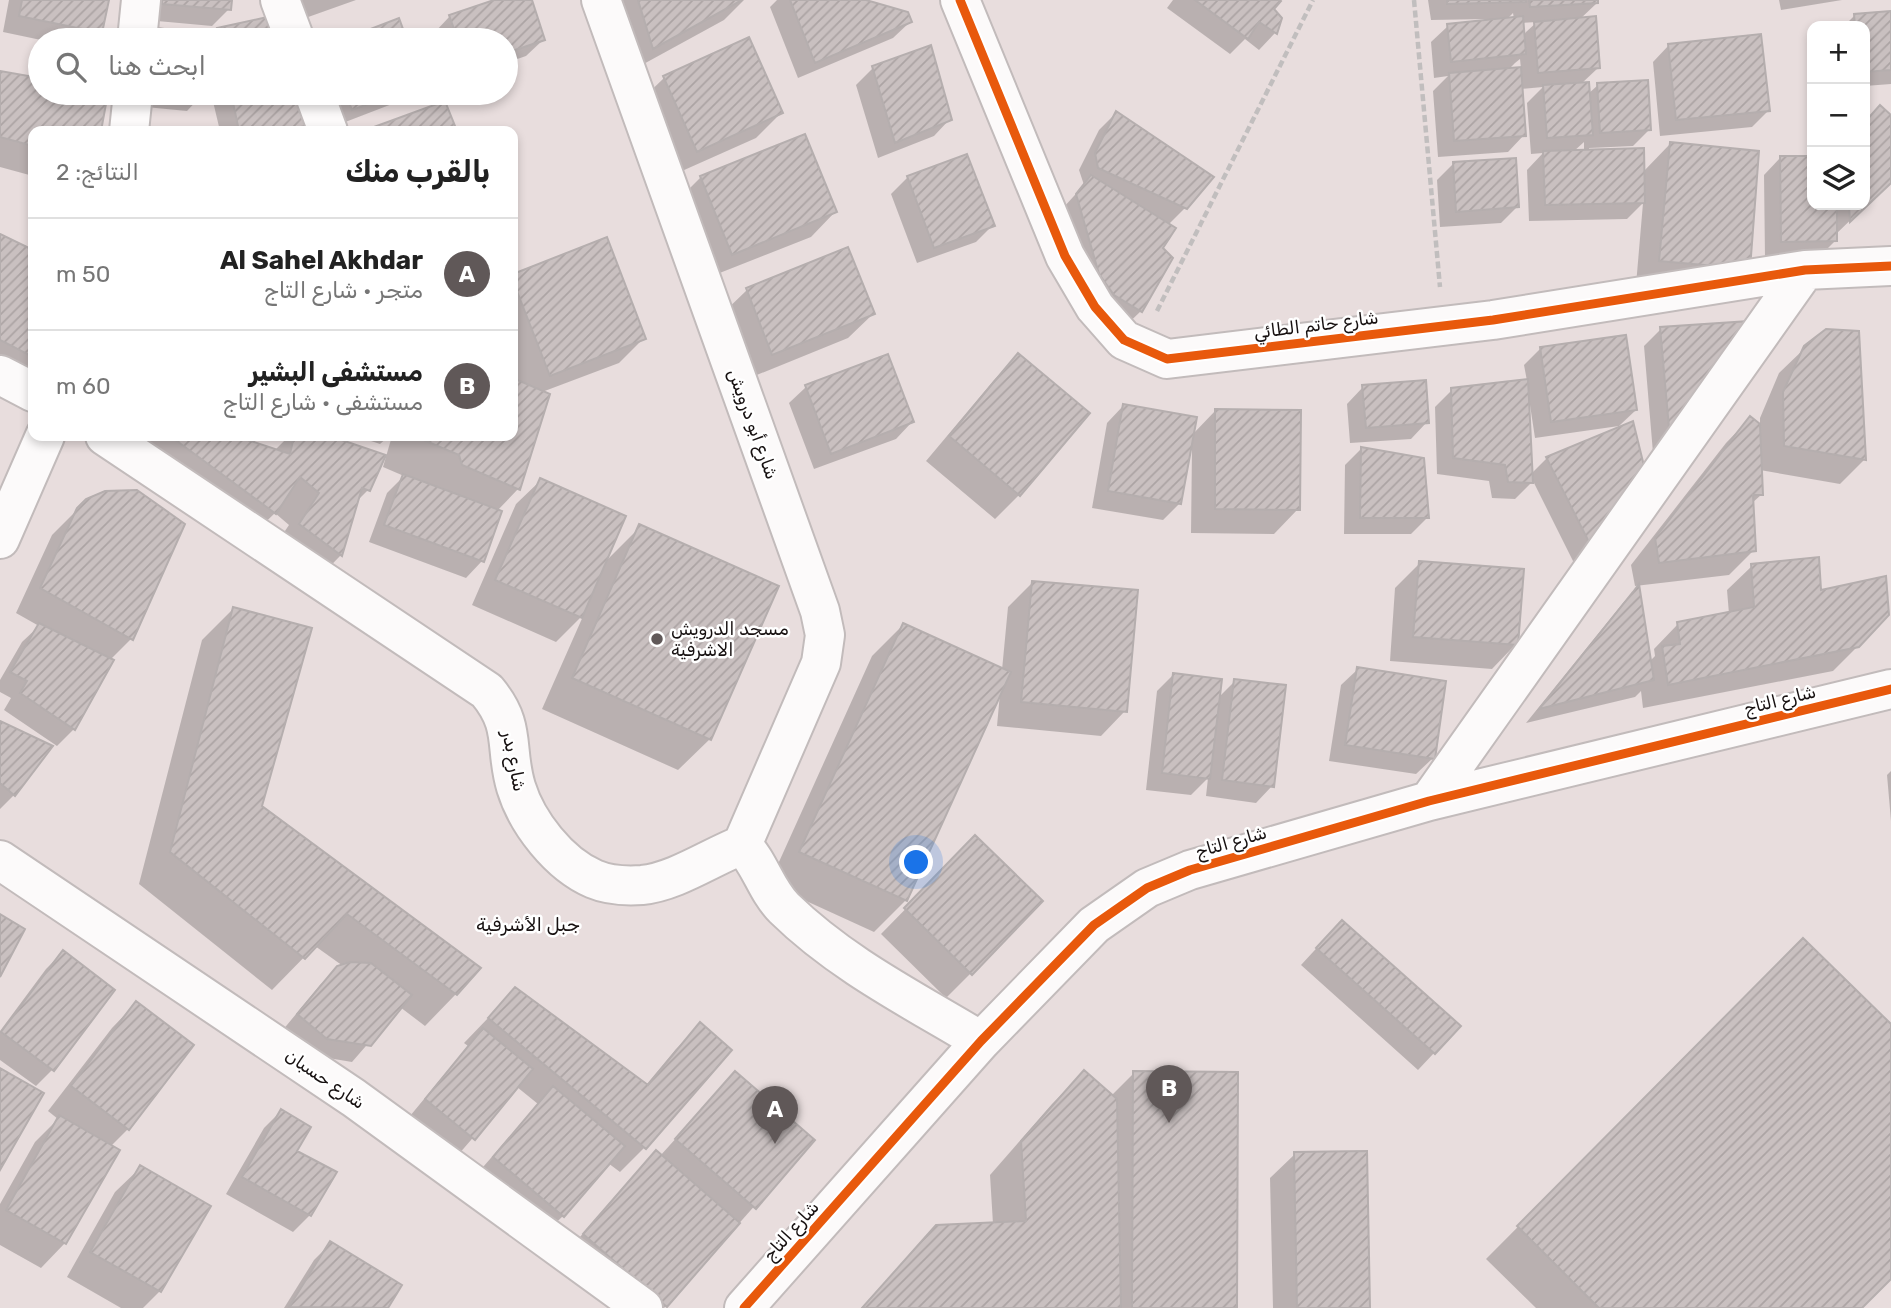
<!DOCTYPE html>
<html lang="ar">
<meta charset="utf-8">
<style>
:root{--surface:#fff;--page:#f2f2f2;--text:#222;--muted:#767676;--line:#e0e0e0;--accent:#605858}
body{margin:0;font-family:Rubik,"Noto Naskh Arabic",sans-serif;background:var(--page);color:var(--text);direction:rtl}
.controls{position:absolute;right:21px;top:21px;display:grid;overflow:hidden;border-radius:14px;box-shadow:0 4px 10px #0003}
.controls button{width:63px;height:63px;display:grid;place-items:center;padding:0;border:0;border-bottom:2px solid var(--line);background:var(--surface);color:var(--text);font:35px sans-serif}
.you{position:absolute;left:917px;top:863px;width:24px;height:24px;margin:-18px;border:5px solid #fff;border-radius:50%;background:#1a73e8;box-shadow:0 0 0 10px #1a73e833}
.badge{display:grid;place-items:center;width:46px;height:46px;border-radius:50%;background:var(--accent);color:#fff;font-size:23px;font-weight:700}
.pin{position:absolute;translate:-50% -58px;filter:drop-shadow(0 2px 4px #0008)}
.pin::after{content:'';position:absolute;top:37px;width:24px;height:21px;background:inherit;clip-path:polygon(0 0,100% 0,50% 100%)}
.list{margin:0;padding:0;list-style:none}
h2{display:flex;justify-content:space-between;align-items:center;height:91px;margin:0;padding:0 28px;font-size:30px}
h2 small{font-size:23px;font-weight:400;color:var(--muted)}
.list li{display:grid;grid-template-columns:46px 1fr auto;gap:21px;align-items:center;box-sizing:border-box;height:112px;padding:0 28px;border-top:2px solid var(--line)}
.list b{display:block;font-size:26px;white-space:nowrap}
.list p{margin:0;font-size:23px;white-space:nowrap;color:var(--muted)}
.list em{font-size:23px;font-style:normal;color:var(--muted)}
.icon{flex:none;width:38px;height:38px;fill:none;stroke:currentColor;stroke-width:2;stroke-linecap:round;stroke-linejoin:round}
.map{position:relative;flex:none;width:1891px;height:1308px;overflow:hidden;direction:ltr}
.search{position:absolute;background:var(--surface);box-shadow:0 4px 10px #0003;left:28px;top:28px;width:490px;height:77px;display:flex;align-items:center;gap:18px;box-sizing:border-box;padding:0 24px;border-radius:38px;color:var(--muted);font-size:26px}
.panel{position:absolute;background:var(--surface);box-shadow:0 4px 10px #0003;left:28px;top:126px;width:490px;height:315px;border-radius:14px;direction:rtl}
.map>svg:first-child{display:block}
.shadow{fill:#0003;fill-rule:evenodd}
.building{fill:url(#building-hatch);stroke:#b5aeae;stroke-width:2}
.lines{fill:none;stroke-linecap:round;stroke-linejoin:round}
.minor-casing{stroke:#c2bbbb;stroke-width:42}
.path{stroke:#c1bebe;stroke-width:4.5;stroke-dasharray:7 3.5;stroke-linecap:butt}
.minor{stroke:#fcfafa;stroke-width:38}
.cycleway-casing{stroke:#fff;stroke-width:13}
.cycleway{stroke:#e8590c;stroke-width:9}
.poi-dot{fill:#605858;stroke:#fff;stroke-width:2.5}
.labels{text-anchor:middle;stroke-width:5;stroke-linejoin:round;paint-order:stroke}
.street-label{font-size:18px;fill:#171111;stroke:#fff}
.poi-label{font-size:18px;fill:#171111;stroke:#fff;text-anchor:start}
.neighbourhood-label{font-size:19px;fill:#171111;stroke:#fff}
</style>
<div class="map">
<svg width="1891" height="1308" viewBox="0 0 1891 1308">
<defs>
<pattern id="building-hatch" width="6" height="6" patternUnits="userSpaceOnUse" patternTransform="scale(1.75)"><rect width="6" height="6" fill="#c9c0c0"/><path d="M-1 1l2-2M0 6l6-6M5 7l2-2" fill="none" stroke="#aca4a4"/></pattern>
</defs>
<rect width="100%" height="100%" fill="#e8dddd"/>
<path class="shadow" d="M9,0H107L100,32L93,40H41L3,32Z
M148,0H230L229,9L212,26L146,20Z
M290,0H356L297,21Z
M500,0H530L543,40L526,56L506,63V40H436L434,33L450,16Z
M606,0H744L724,20L629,72Z
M777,0H859L910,22L893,38L798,78L770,7Z
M1173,0H1277L1271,9L1280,19L1275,33L1259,50L1245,39L1230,54L1167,8Z
M1428,0H1596L1597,3L1579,20L1598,68L1581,84L1588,94L1598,85L1650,129L1633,146L1589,148V152L1643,172L1670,144L1748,268L1636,285L1643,203L1627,219L1529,221L1527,170L1543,153L1531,154L1527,103L1543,87L1521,89L1524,135L1508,152L1438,157L1433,91L1448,76L1434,78L1431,42L1448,26L1488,22V19L1431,20ZM1513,13L1514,19L1506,20ZM1537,22L1526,32L1523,36L1522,23ZM1520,59L1521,69L1508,70L1515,63ZM1584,142V152H1573Z
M1779,0H1842L1781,10Z
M1891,13V84L1865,86V26H1844L1854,16Z
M271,18L276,40H207L218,30Z
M1669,45L1769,110L1752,127L1660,136L1653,62Z
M873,68L950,119L934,136L878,158L856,85Z
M0,73L40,80V93H106L99,131H33V176L0,167Z
M664,78L781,113L756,138L673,175L639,102Z
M136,93H204L187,111L135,106Z
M211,93H287L289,104L307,125L300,131H220Z
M322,93H411L405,99L335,126Z
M1880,107L1891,117V181L1835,235V241L1819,257L1765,258L1764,175L1780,158H1812V205H1865V122Z
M1116,113L1186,207L1168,225L1141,311L1116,335L1052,220L1084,185L1079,170L1099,130Z
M966,156L993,225L976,242L917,263L891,194L908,177Z
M1453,164L1517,207L1501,223L1440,227L1437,180Z
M701,177L835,212L811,237L707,278L676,202Z
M0,236L33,252V387L0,377Z
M606,240L644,338L619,363L542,392L548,395L518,489L497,511L482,561L466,578L369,542L387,493L404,476L383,467L392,436H513V380L518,382L513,367V275Z
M847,250L873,314L848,338L747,379L722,314L747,290Z
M1748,323L1653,453L1644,346L1661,329Z
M1541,348L1636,410L1619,426L1535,438L1530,405H1528L1531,474L1547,458L1643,469L1575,565L1533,481L1515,499L1492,498L1489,481L1437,474L1435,407L1452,390L1527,381L1524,365Z
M1805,348L1865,459L1840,484L1760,470L1761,495L1751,504L1754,550L1729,575L1635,586L1631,565L1726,443L1750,418L1760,426V418L1779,373Z
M1018,355L1019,495L995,519L926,461L994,380Z
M887,356L912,422L896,439L814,469L789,403L806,387Z
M1363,387L1427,422L1411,439L1350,443L1347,404Z
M1123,406L1192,435L1216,410L1298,509L1274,534L1191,533L1192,447H1190L1180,503L1163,520L1092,508L1107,423Z
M81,436H244L243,440L274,451L289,436H324L384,456L368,490L355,503L341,555L310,587L268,556L289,525L275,513L243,544Z
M356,436H389L380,444Z
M1362,448L1427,518L1411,534H1344L1345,465Z
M541,480L605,562L640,527L710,739L678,770L542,709L584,614L556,642L472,605L516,504Z
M87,500L131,639L110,660L74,729L57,746L4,710L11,698L0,692V680L22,642L39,626L16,613L52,535Z
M1420,563L1516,644L1492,669L1390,661L1395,588Z
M1752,566L1820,592L1858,646L1833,671L1643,708L1641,691L1635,697L1526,723L1623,603L1638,587L1649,662L1655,656L1654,649L1678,624L1729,614L1727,590Z
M1032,583L1125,711L1101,736L997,726L1000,693L906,900L874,932L769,884L872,656L903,625L1002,670L1008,607Z
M233,609L260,806L456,994L425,1026L400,1007L352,1062L310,1055L282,1031L320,985L338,968L343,966L315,946L272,990L139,884L202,640Z
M1358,669L1433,758L1416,774L1329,761L1341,685Z
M1173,675L1218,698L1235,681L1272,786L1256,803L1206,796L1208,778L1191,795L1146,790L1157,691Z
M0,723L14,795L0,809Z
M1891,771V821L1887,775Z
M975,838L971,973L946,998L881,934Z
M1325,939L1434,1053L1418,1070L1301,965Z
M1803,940L1891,1027V1276L1859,1308H1536L1486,1259Z
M63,952L113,990L52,1070L36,1086L0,1060V1031L46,969Z
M516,989L646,1085L676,1049L701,1025L730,1050L644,1148L620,1172L608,1163L563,1216L538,1240L470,1182L538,1104L517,1087L458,1155L410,1116L468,1046L464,1043Z
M136,1003L191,1045L128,1129L110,1147L65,1243L41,1268L0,1245V1204L35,1142L58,1119L48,1111L112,1028Z
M1084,1072L1111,1096L1134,1073L1236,1308H861L937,1226L993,1224L990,1175L1052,1104Z
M735,1073L813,1140L664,1308H616L560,1260L632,1177L656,1153L660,1156Z
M281,1111L310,1215L293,1232L226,1194L264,1128Z
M1295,1154L1368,1308H1273L1270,1178Z
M140,1168L208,1206L160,1291L143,1308H121L67,1277L115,1192Z
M330,1244L400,1286L386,1308H284L314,1260Z"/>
<path class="building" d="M22,0H109L102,33L19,16Z
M162,0H232L231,10L162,4Z
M494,0H532L545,40L506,53V40H458L449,15Z
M638,0H742L653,49Z
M790,0H866L908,12L912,22L815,63Z
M1195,0H1280L1281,1L1274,9L1282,18L1277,34L1259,22L1248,39Z
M1447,0H1526V2L1447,4Z
M1529,0H1598V3L1530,7Z
M1891,11V70L1865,72V26H1855L1854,14Z
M272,16L277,40H220L217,28Z
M1523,16L1526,54L1451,62L1447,24Z
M1596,16L1600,68L1538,73L1534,22Z
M399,18L407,40H342Z
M157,28L193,33L201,40H156Z
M1761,34L1770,111L1676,120L1668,44Z
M749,37L783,113L697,152L663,76Z
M931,45L952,120L895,143L872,66Z
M1521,67L1526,136L1454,141L1449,73Z
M0,71L40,78V93H108L101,131H33V146L0,137Z
M1648,80L1651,130L1600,133L1597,83Z
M1589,82L1593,135L1547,138L1543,85Z
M231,93H288L290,102L300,98L309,125L285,131H239Z
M345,93H398L352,110Z
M445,101L457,131H363Z
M1880,105L1891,115V183L1850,222L1849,205H1865V122Z
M1116,111L1214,177L1187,209L1098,168L1095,153Z
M805,134L837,212L732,255L700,176Z
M1670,142L1759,151L1750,269L1659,261Z
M1644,148L1645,203L1545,205L1543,151Z
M967,154L995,226L934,248L907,176Z
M1780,156H1812V205H1837V241L1781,242Z
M1516,158L1519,207L1456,212L1453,162Z
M1091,175L1176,228L1163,248L1173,258L1142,312L1114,295L1099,274L1076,194Z
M0,234L33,250V357L0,340Z
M607,237L646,339L550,376L513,281V274Z
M848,247L875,314L772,355L746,288Z
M1751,321L1670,439L1660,327Z
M1826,329L1859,331L1866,460L1784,446L1783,392L1804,346Z
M1626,335L1637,410L1551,422L1540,347Z
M1018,353L1090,413L1020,496L949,436Z
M888,354L914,422L831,454L805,385Z
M513,378L550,394L520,490L462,465L459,455L414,436H513Z
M1528,379L1533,483L1508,482L1505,465L1453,458L1451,388Z
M1426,380L1429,423L1366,428L1362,385Z
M1123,404L1197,417L1181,504L1108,491Z
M1215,409L1301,410L1300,510L1215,509Z
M1750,416L1760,424L1763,495H1753L1756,551L1659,563L1655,538Z
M1633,421L1645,470L1593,550L1546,457Z
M170,436H246L245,439L290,454L294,436H330L386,455L370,491L362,488L342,556L299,524L319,493L300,477L276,514Z
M1361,447L1424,458L1429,518H1360Z
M403,474L502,511L484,562L384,525Z
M540,478L626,516L582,618L495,580Z
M137,490L185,524L133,640L40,588L77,508L86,499L105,491Z
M639,524L779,586L711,740L572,678Z
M1819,557L1821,590L1886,576L1889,615L1859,647L1668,685L1662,646L1680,644L1677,622L1754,607L1751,564Z
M1419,561L1524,569L1518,645L1413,637Z
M1032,581L1138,590L1127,712L1021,702Z
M1639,584L1654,680L1539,709L1633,592Z
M233,607L312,628L262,806L481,968L457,995L347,914L305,959L170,852Z
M39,623L114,660L75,730L20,693L27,681L10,672Z
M903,623L1011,672L907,901L799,852Z
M1357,667L1446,681L1435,759L1345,745Z
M1173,673L1222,679L1210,779L1162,773Z
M1234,679L1286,685L1274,787L1222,780Z
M0,721L53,746L15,796L0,783Z
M975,835L1043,901L972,975L904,908Z
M0,914L25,929L0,977Z
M1342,920L1461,1026L1435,1054L1316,948Z
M1803,938L1891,1024V1279L1862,1308H1599L1517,1226Z
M63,950L115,990L54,1071L1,1032Z
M350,962L371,963L412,995L371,1046L327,1039L297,1014L337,966Z
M515,987L648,1085L700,1022L732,1050L646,1149L488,1018Z
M136,1001L194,1045L129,1130L71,1086Z
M483,1028L533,1069L475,1140L425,1099Z
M0,1068L44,1093L0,1170Z
M1084,1070L1117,1099L1121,1308H862L936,1225L1026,1221L1021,1141Z
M735,1071L815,1140L756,1209L675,1139Z
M1133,1071L1238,1072L1237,1308H1132Z
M553,1086L625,1146L564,1217L493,1157Z
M281,1109L311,1127L297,1151L337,1172L311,1216L242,1177Z
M59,1115L120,1150L66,1244L6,1210Z
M656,1150L740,1223L667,1307L583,1234Z
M1367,1151L1370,1308H1297L1294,1152Z
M140,1165L211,1206L161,1292L90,1252Z
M330,1241L402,1285L388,1308L289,1307Z"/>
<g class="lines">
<defs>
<path id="minor" d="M280,0L295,40
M601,0L820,611L825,635L821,663L742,845
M960,0L1065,256L1095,307L1124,340L1167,359L1493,320L1805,270L1891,266
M137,40L141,0
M314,93L328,131
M129,131L133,93
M0,375L33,392
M105,436L487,691C517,727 504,747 516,787C527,823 559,864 594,879C608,885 627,886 642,885C675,882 711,857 742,845
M0,539L45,436
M1429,801L1805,270
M742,845C760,863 766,890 784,908C841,964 913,1000 981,1041
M0,860L354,1098L643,1308
M744,1308L981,1041L1094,925L1147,888L1190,870L1429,801L1891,689"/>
</defs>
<use href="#minor" class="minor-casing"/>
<path class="path" d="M1414,0L1440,287
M1157,311L1313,0"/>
<use href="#minor" class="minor"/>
<defs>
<path id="cycleway" d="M960,0L1065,256L1095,307L1124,340L1167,359L1493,320L1805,270L1891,266
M744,1308L981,1041L1094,925L1147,888L1190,870L1429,801L1891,689"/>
</defs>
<use href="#cycleway" class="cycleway-casing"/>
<use href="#cycleway" class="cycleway"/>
</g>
<circle class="poi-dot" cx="657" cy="639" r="7"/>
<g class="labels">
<g class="street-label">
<text transform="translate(1316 325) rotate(-7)" y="6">شارع حاتم الطائي</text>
<text transform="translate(753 424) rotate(70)" y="6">شارع أبو درويش</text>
<text transform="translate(1780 700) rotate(-14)" y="6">شارع التاج</text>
<text transform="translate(514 761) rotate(79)" y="6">شارع بدر</text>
<text transform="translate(1231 842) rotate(-16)" y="6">شارع التاج</text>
<text transform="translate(325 1079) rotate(34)" y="6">شارع حسبان</text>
<text transform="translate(791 1231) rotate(-48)" y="6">شارع التاج</text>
</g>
<g class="poi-label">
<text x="671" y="635">مسجد الدرويش<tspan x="671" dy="21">الاشرفية</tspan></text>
</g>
<g class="neighbourhood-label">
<text x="528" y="931">جبل الأشرفية</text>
</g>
</g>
</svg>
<div class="controls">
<button>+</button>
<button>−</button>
<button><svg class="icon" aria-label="layers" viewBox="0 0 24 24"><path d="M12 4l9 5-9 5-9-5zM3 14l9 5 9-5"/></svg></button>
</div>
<div class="you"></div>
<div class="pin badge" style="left:775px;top:1144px">A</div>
<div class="pin badge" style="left:1169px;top:1123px">B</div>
<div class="search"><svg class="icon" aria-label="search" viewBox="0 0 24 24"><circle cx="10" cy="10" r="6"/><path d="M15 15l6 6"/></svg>ابحث هنا</div>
<section class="panel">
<h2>بالقرب منك<small>النتائج: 2</small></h2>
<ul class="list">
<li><span class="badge">A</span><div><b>Al Sahel Akhdar</b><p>متجر · شارع التاج</p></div><em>50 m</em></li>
<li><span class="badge">B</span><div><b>مستشفى البشير</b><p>مستشفى · شارع التاج</p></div><em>60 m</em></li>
</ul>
</section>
</div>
